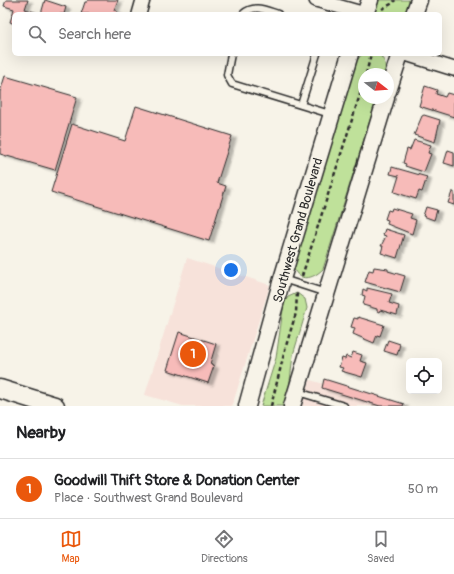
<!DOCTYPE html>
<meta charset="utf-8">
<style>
:root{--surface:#fff;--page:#f6f6f6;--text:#202124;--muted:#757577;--line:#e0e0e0;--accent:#ea580c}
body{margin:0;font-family:Pangolin,sans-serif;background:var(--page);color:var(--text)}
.controls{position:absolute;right:12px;bottom:12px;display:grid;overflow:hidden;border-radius:6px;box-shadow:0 4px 16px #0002}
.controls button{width:36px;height:36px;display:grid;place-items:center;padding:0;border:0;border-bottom:1px solid var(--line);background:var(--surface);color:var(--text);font:20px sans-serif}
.compass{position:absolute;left:358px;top:68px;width:36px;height:36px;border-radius:50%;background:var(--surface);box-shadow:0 4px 16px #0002;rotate:107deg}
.you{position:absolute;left:231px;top:270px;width:14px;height:14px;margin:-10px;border:3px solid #fff;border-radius:50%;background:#1a73e8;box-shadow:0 0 0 6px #1a73e833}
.badge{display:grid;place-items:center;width:26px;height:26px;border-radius:50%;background:var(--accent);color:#fff;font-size:13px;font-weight:700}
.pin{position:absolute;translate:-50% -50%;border:2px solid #fff;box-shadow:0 1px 4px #0006}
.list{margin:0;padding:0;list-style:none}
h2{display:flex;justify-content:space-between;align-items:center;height:52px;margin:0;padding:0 16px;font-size:17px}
h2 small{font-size:13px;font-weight:400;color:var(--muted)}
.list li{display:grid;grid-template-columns:26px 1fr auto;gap:12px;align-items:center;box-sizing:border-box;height:60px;padding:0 16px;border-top:1px solid var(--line)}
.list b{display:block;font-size:15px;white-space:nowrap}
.list p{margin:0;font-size:13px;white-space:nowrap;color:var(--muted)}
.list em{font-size:13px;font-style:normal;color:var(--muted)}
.icon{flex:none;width:22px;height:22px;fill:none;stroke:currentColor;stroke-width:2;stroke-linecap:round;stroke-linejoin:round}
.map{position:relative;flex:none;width:454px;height:406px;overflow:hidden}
.search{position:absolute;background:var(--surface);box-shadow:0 4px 16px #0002;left:12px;right:12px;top:12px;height:44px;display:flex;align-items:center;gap:10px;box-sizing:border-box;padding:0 14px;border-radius:6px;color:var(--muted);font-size:15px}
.sheet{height:112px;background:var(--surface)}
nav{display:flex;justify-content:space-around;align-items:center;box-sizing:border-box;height:56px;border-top:1px solid var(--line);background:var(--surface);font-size:11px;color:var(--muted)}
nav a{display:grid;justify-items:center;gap:2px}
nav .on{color:var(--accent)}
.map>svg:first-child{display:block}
.built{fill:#f7e2da}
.green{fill:#bfe19a;stroke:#758662}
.building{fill:#f7bbb9;stroke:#2b2b2b;filter:url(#shadow)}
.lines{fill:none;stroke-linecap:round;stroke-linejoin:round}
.service-casing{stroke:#2b2b2b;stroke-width:9}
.minor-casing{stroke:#2b2b2b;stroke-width:16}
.tertiary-casing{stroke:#2b2b2b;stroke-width:19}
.secondary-casing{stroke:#2b2b2b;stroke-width:21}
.path{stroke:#2b2b2b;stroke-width:2.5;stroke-dasharray:4 3;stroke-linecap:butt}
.service{stroke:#f7f3e8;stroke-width:6}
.minor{stroke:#f7f3e8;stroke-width:13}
.tertiary{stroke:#f7f3e8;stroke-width:16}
.secondary{stroke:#f7f3e8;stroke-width:18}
.labels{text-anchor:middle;stroke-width:3.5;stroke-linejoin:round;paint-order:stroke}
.street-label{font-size:13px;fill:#2b2b2b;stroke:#f7f3e8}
</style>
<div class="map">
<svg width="454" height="406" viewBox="0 0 454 406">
<defs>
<filter id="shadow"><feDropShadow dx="4.5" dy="2.5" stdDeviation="1" flood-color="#0004"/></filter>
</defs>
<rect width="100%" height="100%" fill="#f7f3e8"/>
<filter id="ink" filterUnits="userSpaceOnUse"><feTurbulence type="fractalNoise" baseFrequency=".025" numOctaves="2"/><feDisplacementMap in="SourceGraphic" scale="8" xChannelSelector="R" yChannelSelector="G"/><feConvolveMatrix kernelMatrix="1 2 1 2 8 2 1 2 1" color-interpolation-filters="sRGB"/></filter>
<g filter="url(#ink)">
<path class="built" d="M187,258L270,285L232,406H183L145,395Z
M310,380L400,406H302Z"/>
<path class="green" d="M379,0H410L405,14H374Z
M362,54H378C385,60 387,65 384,74H364V98H377L323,269C313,279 299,283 293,267L355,63Z
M297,293L305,299L307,308L293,355L289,389L283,406H261L276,358L284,303L288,297Z"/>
<path class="building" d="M6,0H28L25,9L41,14H14V24L10,22L14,9L4,6Z
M45,0L66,7L64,14H41Z
M88,0H118L114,10L117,11L116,14H81L85,2H87Z
M5,76L77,97L55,170L0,154V92Z
M425,86L437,90L436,94L445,97L447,93L454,95V117L419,106Z
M136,106L232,136L217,183L226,186L209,241L51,192L72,124L125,141Z
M424,115L440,120L435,142L414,135L422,116Z
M414,140L431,145L428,153L431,154L424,172L405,166L406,164L403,163L407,149L410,150Z
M448,150L454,152V166L444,163Z
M392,167L427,177L422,192L419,191L416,199L394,192L399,176L390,174Z
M452,192H454V205L448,203Z
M426,207L437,210L434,220L423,216Z
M392,208L412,214L410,218L416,220L412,234L387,224L388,220L385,219L388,210L391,211Z
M385,229L404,235L397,258L381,253L383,246H381L386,236L383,235Z
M374,267L388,269V271L405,276L400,292L365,282L369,270L373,271Z
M367,288L392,294L389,303L399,306L397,315L380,310L379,312L377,311V309L363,305L365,296L362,295L363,289L367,291Z
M358,317L384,325L380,336L377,335L374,343L353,334L355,328L351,327L354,318L358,319Z
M179,332L216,344L210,364L214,366L208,383L167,370Z
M388,340L400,344L397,355L384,351Z
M353,352L362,355L360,361L367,363L362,377L341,371L343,368L339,367L342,358L345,359L346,356L351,358Z
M324,379L404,404L403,406H380L322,388Z"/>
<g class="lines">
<defs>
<path id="service" d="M243,14C254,4 265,10 278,14
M231,54L227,75L232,84L330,114
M301,105L317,54
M283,279L326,293
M298,392L344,406"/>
<path id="minor" d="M316,0L365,14
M139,14L143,0
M406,54L454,69"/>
<path id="tertiary" d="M365,14L370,0
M414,14L419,0
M388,91L400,54
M247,406L282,279L350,54
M292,406L386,98"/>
<path id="secondary" d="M0,389L55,406"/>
</defs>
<use href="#service" class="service-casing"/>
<use href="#minor" class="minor-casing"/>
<use href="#tertiary" class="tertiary-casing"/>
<use href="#secondary" class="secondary-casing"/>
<path class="path" d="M382,9L393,3L395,0
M366,74L371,54
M302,276L364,82
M271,406L286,346L296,313L297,292"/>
<use href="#service" class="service"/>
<use href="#minor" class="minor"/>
<use href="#tertiary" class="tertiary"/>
<use href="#secondary" class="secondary"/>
</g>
</g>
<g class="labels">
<g class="street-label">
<text transform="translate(297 230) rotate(-74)" y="5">Southwest Grand Boulevard</text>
</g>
</g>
</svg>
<div class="controls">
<button><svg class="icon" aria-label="locate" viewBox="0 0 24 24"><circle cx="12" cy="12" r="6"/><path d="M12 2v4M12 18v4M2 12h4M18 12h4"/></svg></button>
</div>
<svg class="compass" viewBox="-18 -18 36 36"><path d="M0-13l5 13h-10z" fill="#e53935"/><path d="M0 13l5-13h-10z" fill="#757577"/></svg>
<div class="you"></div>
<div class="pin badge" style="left:193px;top:354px">1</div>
<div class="search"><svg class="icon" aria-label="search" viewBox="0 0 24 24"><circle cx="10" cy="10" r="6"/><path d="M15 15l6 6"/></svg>Search here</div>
</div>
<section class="sheet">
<h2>Nearby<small></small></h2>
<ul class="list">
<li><span class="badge">1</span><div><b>Goodwill Thift Store &amp; Donation Center</b><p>Place · Southwest Grand Boulevard</p></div><em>50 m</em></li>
</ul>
</section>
<nav>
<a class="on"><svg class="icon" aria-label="map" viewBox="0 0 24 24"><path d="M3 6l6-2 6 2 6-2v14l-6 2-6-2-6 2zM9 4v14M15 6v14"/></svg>Map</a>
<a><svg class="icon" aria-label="directions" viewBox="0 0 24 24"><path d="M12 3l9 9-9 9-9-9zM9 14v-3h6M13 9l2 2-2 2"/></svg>Directions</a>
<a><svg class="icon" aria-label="saved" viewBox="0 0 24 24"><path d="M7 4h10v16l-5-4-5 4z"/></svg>Saved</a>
</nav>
